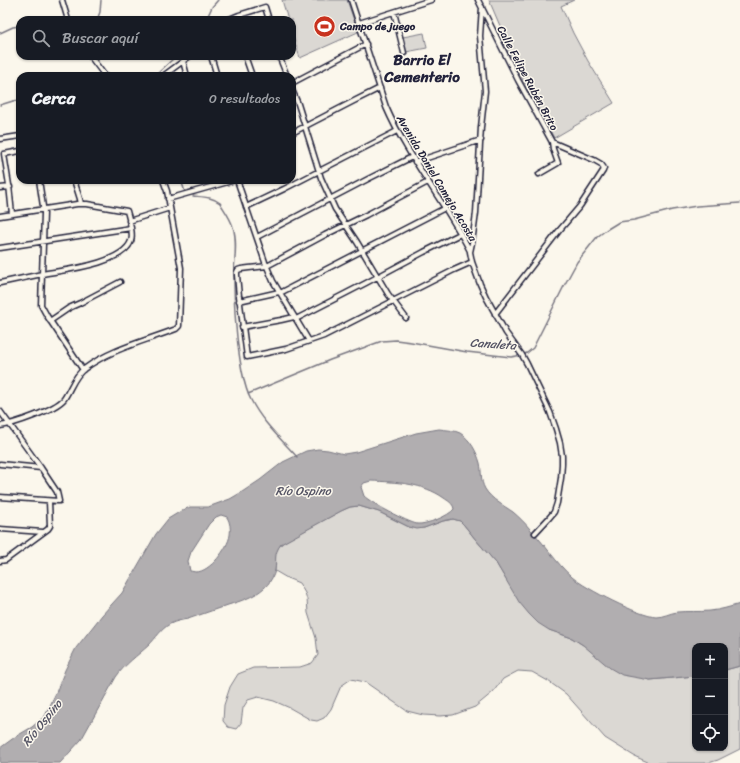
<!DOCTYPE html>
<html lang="es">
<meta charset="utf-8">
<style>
:root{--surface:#171b24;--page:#20242c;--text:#f1f3f6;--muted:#9ea1a6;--line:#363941}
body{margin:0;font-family:Sriracha,sans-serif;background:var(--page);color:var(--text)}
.controls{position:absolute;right:12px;bottom:12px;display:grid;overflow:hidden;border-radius:8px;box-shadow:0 1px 3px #0004}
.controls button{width:36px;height:36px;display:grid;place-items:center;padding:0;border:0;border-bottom:1px solid var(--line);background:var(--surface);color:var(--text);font:20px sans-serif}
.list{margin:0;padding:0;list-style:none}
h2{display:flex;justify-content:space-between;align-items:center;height:52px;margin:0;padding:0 16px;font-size:17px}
h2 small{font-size:13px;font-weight:400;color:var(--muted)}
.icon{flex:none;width:22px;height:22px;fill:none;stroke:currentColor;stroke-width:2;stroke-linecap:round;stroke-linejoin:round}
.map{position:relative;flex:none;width:740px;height:763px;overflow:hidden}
.search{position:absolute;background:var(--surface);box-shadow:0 1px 3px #0004;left:16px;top:16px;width:280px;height:44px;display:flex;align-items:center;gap:10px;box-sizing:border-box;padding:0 14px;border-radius:12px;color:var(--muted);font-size:15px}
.panel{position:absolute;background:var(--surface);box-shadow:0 1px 3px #0004;left:16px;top:72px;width:280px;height:112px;border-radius:12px}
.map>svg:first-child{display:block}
.green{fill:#dbd8d3;stroke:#7e7d87}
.water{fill:#b1aeb0;stroke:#787681;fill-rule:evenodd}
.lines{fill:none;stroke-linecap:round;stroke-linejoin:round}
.stream{stroke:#787681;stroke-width:1.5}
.street-casing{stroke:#22223b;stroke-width:7}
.street{stroke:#fbf7ec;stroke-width:4}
.labels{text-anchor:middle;stroke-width:3;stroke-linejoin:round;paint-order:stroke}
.poi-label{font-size:11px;font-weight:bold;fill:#22223b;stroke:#fbf7ec;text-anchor:start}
.street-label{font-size:11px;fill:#22223b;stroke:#fbf7ec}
.water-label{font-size:12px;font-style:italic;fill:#545364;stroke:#fbf7ec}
.district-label{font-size:15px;font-weight:bold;fill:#22223b;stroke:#fbf7ec}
</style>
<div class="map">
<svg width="740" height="763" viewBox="0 0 740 763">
<rect width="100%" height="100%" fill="#fbf7ec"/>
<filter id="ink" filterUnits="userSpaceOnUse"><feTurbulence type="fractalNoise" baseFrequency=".025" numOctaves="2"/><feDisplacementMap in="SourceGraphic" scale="8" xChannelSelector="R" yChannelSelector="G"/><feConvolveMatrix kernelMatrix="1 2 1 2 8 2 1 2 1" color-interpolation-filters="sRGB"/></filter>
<g filter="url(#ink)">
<path class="green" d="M282,0H347L358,32L300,58L292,33V20H288Z
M489,0H574L561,6L573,33L588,61L614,103L554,138L502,41L506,40Z
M424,33L427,48L406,52L403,37Z
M359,506L379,512L409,527L424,528L443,521L453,519L460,521L464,525L476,540L496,563L505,578L549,630L572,638L583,645L650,680L695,676V748H725V670L740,666V749L718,760L708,763H650L634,756L605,738L566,694L548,681L532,672L518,671L503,679L493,692L475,707L453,715L440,716L423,715L407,711L365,682L351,679L341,686L331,709L324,718L317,721L311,720L290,708L274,701L258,697L248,700L243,708L241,723L236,729L228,727L223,721L224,705L230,687L238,674L253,668L300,667L312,663L318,655L316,638L308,613L307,599L305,593L299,583L287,578L275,571C275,556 273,549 287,540L341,511L350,507Z"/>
<path class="water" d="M439,429C446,430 454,430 460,433C470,439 477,452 480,463C482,472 480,480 485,489C492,500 503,505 513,512C519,517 525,523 530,529C545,544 556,563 572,577C586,589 639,616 656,617C663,617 670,613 677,612C688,611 699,612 710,611C720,610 730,607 740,604V666L725,670V646H695V676L650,680L622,675L610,668L583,645L572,638L549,630L538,623L529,614L519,602L496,563L476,540L464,525L460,521L453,519L443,521L424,528L417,529L409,527L379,512L359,506L350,507L341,511L281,544C273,555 277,559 275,570C274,576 269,584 264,588C254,597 241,601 228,605C215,610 201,614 188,619C182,620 176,621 170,624C161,629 156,638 149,645C137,656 125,664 116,677L81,740L60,763H0V748L15,737L32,727L45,716L55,695L65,670L76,648L102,615L122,593L156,534L168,519L181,511L190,507H208L230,499L242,492L260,480L283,462L306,451L318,449L328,450L344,454L356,452L416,433ZM371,481C396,482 423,483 444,498C448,501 453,503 454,509C449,516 426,525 417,524C407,522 371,503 364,496C363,493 362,490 361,487L364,483ZM221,515L227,517C230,522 231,529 230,535C228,548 210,572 196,572C195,572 191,571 190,571L188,561L191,552L209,524L216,517Z"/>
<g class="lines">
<path class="stream" d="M97,20L100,12L101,0
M206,20L212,7L218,0
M0,33L13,27L20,26
M132,76H153L157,74L176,56
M0,105L13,101L20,100
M181,180L185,192
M193,196C203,197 213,197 220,203C225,211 231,219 233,227C238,242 234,261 234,276C234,308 236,340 242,371C244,381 246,391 251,400C262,422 281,439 297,457
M248,394L330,360L382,341L396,340L411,342L467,352L511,357L522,355L527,353L533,348L565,284L577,262L597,237L606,230L619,222L634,220L672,210L697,206L740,203"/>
<defs>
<path id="street" d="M62,0L68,20
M351,0L386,107C408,158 445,202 470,251
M478,0L518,80L552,142L553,149L558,163L539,174
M482,7L480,36L485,91L481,127L476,213L472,243L470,252L472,262L480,284L486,297L506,333L522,355L527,364L550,412L556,429L560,443L562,456V464L561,478L557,503L554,512L549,518L535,533
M394,12L404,53
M227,20L239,15L265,7L269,20
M359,23L431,0
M90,56L105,76
M211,56L217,76
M245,56L252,76
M279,56L287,76
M183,61L187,76
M163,76L190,56
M292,83L366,44
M292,90L298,104L321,178L335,209L357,242L388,294L406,318
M292,133L354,101L380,88
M0,139L20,136
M415,162L481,140
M39,180L44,213L41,305L47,316L83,370
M74,180L80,199L81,204
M237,180L265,262L273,281L309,341
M428,182L366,215L325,235L267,266L249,268L241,269L238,270L237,272V275L239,296L247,357L286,349L324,336L454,270L472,262
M0,188L10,187
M168,199L235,180
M246,207L284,189L397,131
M12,214L9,185L4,154L20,151
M0,216L77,204H87L127,211C129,219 134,234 131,241C123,264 64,270 42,274C28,277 14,280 0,283
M129,221L170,208
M257,237L368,179L412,157
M0,248L131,228
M280,293L445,208
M239,301L279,292
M495,314L558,232L580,206L603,171L604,168L601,164L594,160L552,142
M296,319L366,283L424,252L460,234
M50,321L69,308L80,303L120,282
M242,327L281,320L294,317
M0,411L41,468L57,492L59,501L0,497
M0,426C14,424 55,410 64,399C71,389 74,376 84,369C111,349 145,341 176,329L179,326L181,268L167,191L163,180
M0,464L41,468
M0,529L43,532
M0,561L6,560L10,557L48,529L50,526L49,501"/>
</defs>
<use href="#street" class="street-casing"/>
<use href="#street" class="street"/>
</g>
</g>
<defs>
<symbol id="stadium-disc" viewBox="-11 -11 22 22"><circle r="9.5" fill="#c8321e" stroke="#fbf7ec"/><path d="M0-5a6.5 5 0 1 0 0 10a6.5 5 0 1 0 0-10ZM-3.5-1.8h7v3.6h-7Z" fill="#fff"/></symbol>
</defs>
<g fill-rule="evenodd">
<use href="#stadium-disc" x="312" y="14" width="25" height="25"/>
</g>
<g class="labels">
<g class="poi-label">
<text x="340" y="30">Campo de juego</text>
</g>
<g class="street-label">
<text transform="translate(528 78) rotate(62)" y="4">Calle Felipe Rubén Brito</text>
<text transform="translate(437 178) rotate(59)" y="4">Avenida Daniel Camejo Acosta</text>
</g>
<g class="water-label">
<text transform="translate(493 344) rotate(4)" y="4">Canaleta</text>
<text x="303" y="495">Río Ospino</text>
<text transform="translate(42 723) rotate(-51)" y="4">Río Ospino</text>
</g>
<g class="district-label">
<text x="422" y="65">Barrio El<tspan x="422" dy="17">Cementerio</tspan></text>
</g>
</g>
</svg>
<div class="controls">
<button>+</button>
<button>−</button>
<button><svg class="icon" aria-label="locate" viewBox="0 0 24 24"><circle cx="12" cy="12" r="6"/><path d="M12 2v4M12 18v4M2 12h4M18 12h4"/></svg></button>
</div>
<div class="search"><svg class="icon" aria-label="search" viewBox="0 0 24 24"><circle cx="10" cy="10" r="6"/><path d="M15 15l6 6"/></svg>Buscar aquí</div>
<section class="panel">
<h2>Cerca<small>0 resultados</small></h2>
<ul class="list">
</ul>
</section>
</div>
